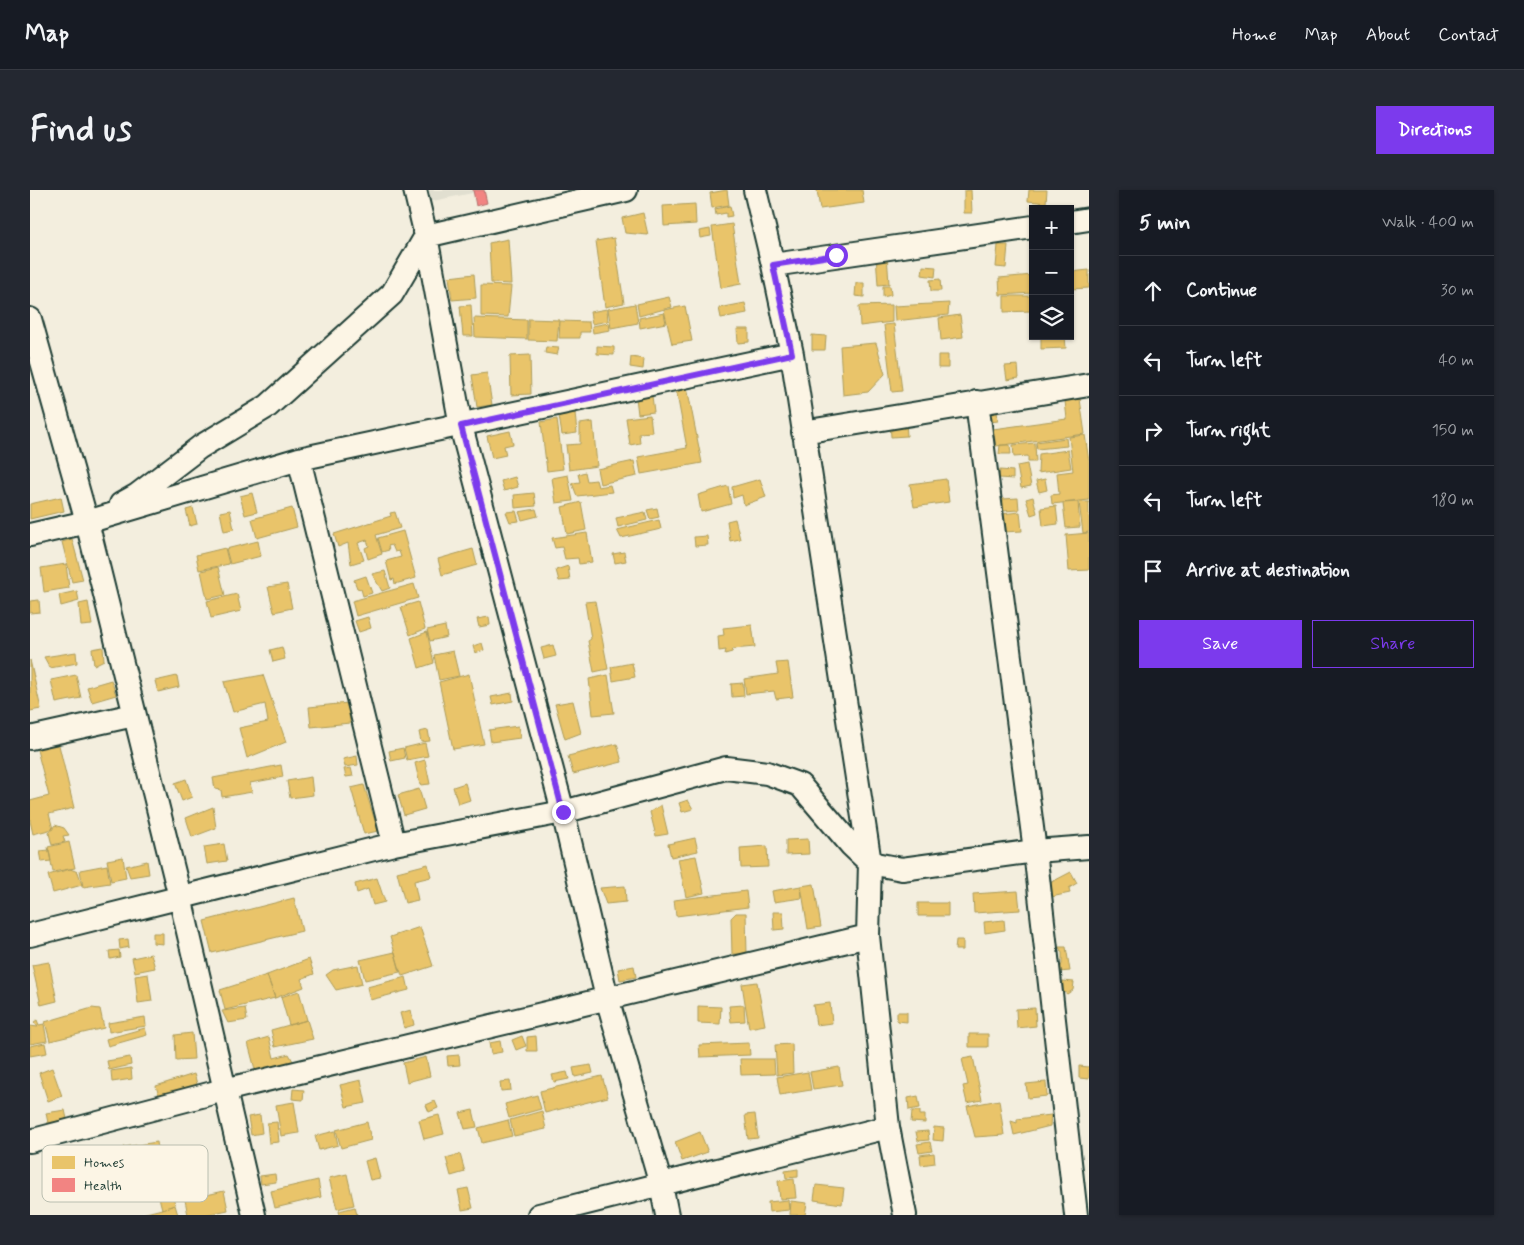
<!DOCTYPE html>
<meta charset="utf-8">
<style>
:root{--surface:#171b24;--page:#242831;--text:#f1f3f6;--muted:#9ea1a6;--line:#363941;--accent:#7c3aed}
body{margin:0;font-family:Mynerve,sans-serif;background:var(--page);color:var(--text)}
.controls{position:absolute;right:15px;top:15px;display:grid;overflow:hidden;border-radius:0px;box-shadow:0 1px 4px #0004}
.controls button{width:45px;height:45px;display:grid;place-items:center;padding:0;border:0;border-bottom:1px solid var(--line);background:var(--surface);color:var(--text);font:25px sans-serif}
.stop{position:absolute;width:15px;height:15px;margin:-11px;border:4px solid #7c3aed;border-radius:50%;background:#fff}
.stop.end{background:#7c3aed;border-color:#fff;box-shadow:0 1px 5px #0008}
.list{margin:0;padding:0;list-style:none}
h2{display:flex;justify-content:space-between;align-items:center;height:65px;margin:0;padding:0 20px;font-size:21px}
h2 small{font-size:16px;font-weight:400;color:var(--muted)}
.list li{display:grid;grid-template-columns:32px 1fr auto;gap:15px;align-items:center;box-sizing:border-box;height:70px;padding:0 20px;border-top:1px solid var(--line)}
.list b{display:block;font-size:19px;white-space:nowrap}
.list em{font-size:16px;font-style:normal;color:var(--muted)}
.actions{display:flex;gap:10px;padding:15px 20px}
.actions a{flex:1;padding:11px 0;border:1px solid var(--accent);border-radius:0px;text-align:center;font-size:18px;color:var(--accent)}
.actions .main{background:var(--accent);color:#fff}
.icon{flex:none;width:28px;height:28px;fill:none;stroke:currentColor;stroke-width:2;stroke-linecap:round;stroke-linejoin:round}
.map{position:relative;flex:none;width:1059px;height:1025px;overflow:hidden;border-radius:0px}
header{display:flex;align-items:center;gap:30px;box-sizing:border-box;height:70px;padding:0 25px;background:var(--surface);border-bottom:1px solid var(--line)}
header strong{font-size:24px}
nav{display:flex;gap:28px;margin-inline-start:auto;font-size:18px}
.intro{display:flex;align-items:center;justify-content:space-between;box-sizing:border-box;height:120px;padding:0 30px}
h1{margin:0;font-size:35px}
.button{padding:12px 22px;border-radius:0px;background:var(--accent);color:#fff;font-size:18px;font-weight:700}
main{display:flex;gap:30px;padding:0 30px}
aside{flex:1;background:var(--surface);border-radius:0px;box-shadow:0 1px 4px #0004}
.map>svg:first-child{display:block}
.built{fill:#e1dfd0}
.homes{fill:#e9c46a;stroke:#ac9c5a}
.health{fill:#f28482;stroke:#b36f6b}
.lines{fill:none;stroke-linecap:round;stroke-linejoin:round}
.minor-casing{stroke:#1f3d34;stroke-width:26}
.minor{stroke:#fcf5e5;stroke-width:22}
.route{stroke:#7c3aed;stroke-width:6}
.key{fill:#fcf5e5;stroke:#babeb0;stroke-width:1}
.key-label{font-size:14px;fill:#1f3d34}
</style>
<header>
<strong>Map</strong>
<nav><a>Home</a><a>Map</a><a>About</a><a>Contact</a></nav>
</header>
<div class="intro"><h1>Find us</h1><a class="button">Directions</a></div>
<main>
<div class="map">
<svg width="1059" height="1025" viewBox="0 0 1059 1025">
<rect width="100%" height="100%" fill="#f3eede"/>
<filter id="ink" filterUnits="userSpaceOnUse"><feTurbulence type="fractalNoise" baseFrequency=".02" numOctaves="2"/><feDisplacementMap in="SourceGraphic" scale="10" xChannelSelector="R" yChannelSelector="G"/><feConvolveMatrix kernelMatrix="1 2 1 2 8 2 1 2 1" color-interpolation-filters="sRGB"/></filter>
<g filter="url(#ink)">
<path class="built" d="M396,0H457L398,12Z"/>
<path class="homes" d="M697,0L699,15L682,18L680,3Z
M787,0H832L834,13L790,19Z
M941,0L942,23H934V1Z
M999,0H1017L1016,13L998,11Z
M665,14L666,34L634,36L633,16Z
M700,16L702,26L696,27V23L686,25L685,19Z
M613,23L618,45L595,43L592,28Z
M702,34L711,94L691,98L682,37Z
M680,39L681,46L670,48L669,41Z
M584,48L594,113L575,117L566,51Z
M478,49L481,94L461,93L459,53Z
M968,55H978L976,78L966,77Z
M857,64L859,94L848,95L846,65Z
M893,76L906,77L905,87L892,85Z
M1059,80V98L1040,99V82Z
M444,84L446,108L422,110L419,87Z
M1003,85V103L970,105L969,88Z
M910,89L911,101H901L900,90Z
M826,93H834V107L825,106Z
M451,95L481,96L478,127L451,126Z
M853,96H860L861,105L853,107Z
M974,106H1003V126L1001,121L974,122Z
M639,107L642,117L609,126L607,114Z
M715,113L717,123L691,128L689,118Z
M919,113L918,125L865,131L864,116Z
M605,114L608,133L581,138L578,119Z
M441,115L443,146H433L430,116Z
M862,115V132L830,136L829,116Z
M655,116L662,151L642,154L634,120Z
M577,119L578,131L562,134L560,122Z
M634,123L636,133L610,138L609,128Z
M930,125L933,147L911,150L909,128Z
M444,128L497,130V149L445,147Z
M498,129L529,130L527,151L498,150Z
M530,131L559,132L560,142H550V148H529Z
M579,133L580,140L563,143L562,136Z
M864,134L872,201L862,202L854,135Z
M707,139H719V152L708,153Z
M782,145L796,146L795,160H782Z
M1011,146H1035L1036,158L1011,159Z
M846,153L855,184L838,202L813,205L810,156Z
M567,156L584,157V165L567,164Z
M516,157L529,158L527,165L515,163Z
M500,165L501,204L481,205L480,166Z
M908,165H918V178H908Z
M601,167L614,169L613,179L600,177Z
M988,175L989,188L977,190L975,176Z
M457,183L462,215L447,217L442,185Z
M657,197L672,273L611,284L608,267L657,258L646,199Z
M622,206L624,222L608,224L606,208Z
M1050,209L1055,244L966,256L963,239L1037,229L1035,211Z
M967,221L968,231L960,232L959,222Z
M545,223L547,243L532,245L529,226Z
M620,225L622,242L609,243L610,253L600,255L596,228Z
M527,229L533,279L517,281L511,232Z
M876,231L877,246L861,247L860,232Z
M563,232L567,276L539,280L536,255L550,254V234Z
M480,241L483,254L474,256L476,265L462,268L457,246Z
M1055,245L1059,271V310L1022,314L1021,305L1029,304L1027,283L1043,281L1039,247Z
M1036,248L1037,256L1007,259L1006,252Z
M1005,253L1006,272H998V266L984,267L983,255Z
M970,255H980L981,264H969Z
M1038,260L1041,278L1008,283L1009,264Z
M604,271L607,286L570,294L567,279Z
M997,274L1001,296L991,298L987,276Z
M970,280L983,281V289L969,288Z
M555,282L557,291L566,290L568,297L580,295L582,302L547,306L542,293L550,292L548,284Z
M538,285L543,311L526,313L522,288Z
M485,287L488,297L474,301L471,291Z
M730,289L736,307L714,315L712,305L703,308L702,297Z
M916,289L919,312L884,317L880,294Z
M1015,289L1017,300L1009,302L1006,291Z
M698,296L701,314L671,322L668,305Z
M222,303L227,322L215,325L210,306Z
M504,303L506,316L485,318L484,305Z
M31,307L34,321L0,329V314Z
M1003,307L1007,323L1001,325L996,309Z
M988,308L989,320L973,321V309Z
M551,312L556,340L537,344L532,317Z
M1048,312L1050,337L1036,338L1033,313Z
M1049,312H1059V342L1053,343Z
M1026,316L1028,334L1013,336L1011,318Z
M163,318L167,334L160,336L156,320Z
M262,318L267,337L227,348L222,329Z
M627,318L629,327L620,329L617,320Z
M506,319L508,326L492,330L489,322Z
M200,320L204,339L194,341L190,322Z
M486,321L489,331L480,332L476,322Z
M365,322L370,338L346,345L352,364L338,369L335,358L339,356L337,350L328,353L334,370L321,374L318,353L308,357L304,344L361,326L360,323Z
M615,322L617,330L588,337L586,328Z
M990,322L992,341L973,342L971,324Z
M705,329L710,349L700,351L697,331Z
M629,330L631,339L591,348L587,340Z
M373,341L386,388L365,394L364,389L361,390L356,371L371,367L369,361L365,362L362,355L358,356L359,360L352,362L348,348Z
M557,343L562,372L549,374L548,368L535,369L532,357L525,358L522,348Z
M1059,343V380L1039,381L1036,345Z
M677,346L678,355L665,356L664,347Z
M42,349L53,390L42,392L32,352Z
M228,351L231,366L200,374L196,359Z
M195,358L199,374L169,380L166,365Z
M443,359L447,375L412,385L408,369Z
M594,362L596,371L585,373L583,364Z
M36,374L39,398L14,402L11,378Z
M538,376L540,390L529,391L526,380Z
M188,377L195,405L177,409L171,381Z
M355,381L360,398L352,401L342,384Z
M336,386L342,403L333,406L331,399L327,398L324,390Z
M257,394L262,418L244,422L238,397Z
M384,394L388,408L326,426L322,411Z
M47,401L49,411L31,416L29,405Z
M207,404L211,421L181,428L177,411Z
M9,410L10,422L0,423V411Z
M565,411L578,479L564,482L558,451L561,449L555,412Z
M58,412L62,435L51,436L49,414Z
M388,412L395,439L380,445L371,417Z
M338,427L341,438L329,442L325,431Z
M459,427L460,435L449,437L447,429Z
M722,435L725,457L703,459L702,462L695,464L696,460L689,461L688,446L694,445L693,438Z
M415,436L417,447L400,451L397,440Z
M397,442L404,473L389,478L381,448Z
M452,453L454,460L445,463L443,456Z
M523,455L526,466L514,469L511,458Z
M73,457L74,470L64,475L62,459Z
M252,457L255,469L243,472L240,460Z
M423,461L429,486L409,490L404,465Z
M46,462L47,473L20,478L14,467Z
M0,470L11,519L0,521Z
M758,472L763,507L746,509L744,501L716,504L714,489L748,484L746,473Z
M602,473L605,487L583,491L581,477Z
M439,484L454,554L423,559L409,492Z
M46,485L51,508L26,513L21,490Z
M233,485L256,552L217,568L209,538L238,532L235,514L203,522L194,492Z
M578,485L584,523L563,525L559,489Z
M147,486L149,497L128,502L125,491Z
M81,490L86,505L62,512L57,497Z
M713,493L714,506L702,507L701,494Z
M482,503L483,511L463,515L461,507Z
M543,511L551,543L535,549L525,514Z
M318,513L320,533L281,537L279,517Z
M488,536L490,548L461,552L459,540Z
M398,540L400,551L391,552L389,542Z
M28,551L44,618L19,624L23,639L3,644L0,631V611L19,606L6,556Z
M395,553L398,566L377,570L374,558Z
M587,554L592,572L543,584L538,566Z
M373,558L375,568L361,571L359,561Z
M327,566L328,575L315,577L313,569Z
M395,570L400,594L390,595L385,573Z
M251,575L253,587L220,593L222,602L192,607L191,600L185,599L183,588Z
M321,578L323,586L316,587L314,579Z
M281,587L283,605L260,608L257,591Z
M156,589L162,607L152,611L145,593Z
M435,593L440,610L428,614L423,597Z
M334,595L348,641L334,644L321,598Z
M389,599L395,619L374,625L368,605Z
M658,610L663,619L652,622L649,613Z
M631,615L638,644L626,646L620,622Z
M183,617L186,638L162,647L156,628Z
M25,635L34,638L39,645L33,646L35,652L22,655L19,643Z
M665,648L668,661L641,667L638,654Z
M778,649L779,664L756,665V650Z
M39,652L45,678L23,682L18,657Z
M194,654L197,671L177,674L174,657Z
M737,656L738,677L711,678L710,658Z
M19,660L21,671L12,672L10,661Z
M666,666L674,703L656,707L648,669Z
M93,667L96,688L81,691L77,670Z
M117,671L119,684L100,687L96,676Z
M398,674L401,687L384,691L388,710L375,713L367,682Z
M77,675L80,693L53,697L50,680Z
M40,679L48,682L52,695L23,703L18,685Z
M1041,682L1047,693L1039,698L1040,703L1021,707L1018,694Z
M347,688L355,712L343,715L338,699L327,703L325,694Z
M784,694L791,737L778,739L771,696Z
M595,696L596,712L576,714L570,698Z
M771,696L772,708L744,712L742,701Z
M716,701L718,717L646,726L644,710Z
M988,701L990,720L944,723L943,704Z
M264,708L272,741L182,763L174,731Z
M888,713H918V726H888Z
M743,722H753L754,739L744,740Z
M706,723H716L717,764H702L701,728Z
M974,730L975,740L955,743L954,732Z
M390,737L403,776L372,786L360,747Z
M123,743H133V754L123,753Z
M98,749L99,757L90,759L89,750Z
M926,750H933V760H925Z
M1029,757H1036L1040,781L1029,782L1032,774V763Z
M89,760L90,767L80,769L79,761Z
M365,762L370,782L335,790L330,770Z
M121,764L125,778L105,782L102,768Z
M279,769L284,784L271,789L274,797L245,808L237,785Z
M19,772L27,811L11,815L2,775Z
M328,775L332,794L306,800L296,785L303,780Z
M604,776L606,787L590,790L588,779Z
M118,784L122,811L108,813L105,786Z
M237,785L245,808L195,820L190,800Z
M376,787L379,800L340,810L337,797Z
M1033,791L1044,792L1043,800L1037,804L1033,801Z
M727,792L735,835L719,838L712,794Z
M269,801L277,830L259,835L251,807Z
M800,813L802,833L786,835L783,815Z
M714,815L715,831L701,832L699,816Z
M668,816L691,817L690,834L668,833Z
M62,818L70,819L74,838L20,851L15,832Z
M215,818L217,830L198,833L192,821Z
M1005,818L1006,836L987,838L986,819Z
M381,820L384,835L374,838L370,823Z
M867,822H877V832L867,831Z
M115,827L116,836L79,842L78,833Z
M7,830L9,835L14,834L17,851L0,854V836L8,837L4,832Z
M277,830L283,849L245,857L241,840Z
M115,838L117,845L78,856L76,849Z
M162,843L164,869L146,870L145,845Z
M939,844H958V857H939Z
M492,846L496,856L486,860L482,850Z
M506,846L507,861H497V847Z
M239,847L244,868L259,864L264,873L226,883L218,853Z
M470,851L472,862L461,864L459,853Z
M15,853L17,863L0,866V856Z
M719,853L720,865L670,867L669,855Z
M762,854L763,883L747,885L745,855Z
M429,865L430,875L418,876L417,866Z
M100,867L101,875L79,880L77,871Z
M396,867L400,886L377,892L373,873Z
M943,867L952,910L937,913L933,896L938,895L932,869Z
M710,869H744L745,884L711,885Z
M561,875L563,883L545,887L543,878Z
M1049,876L1059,877V889L1049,888Z
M809,877L812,895L783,899L780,882Z
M22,878L32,906L18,911L9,883Z
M101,878L102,889L82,892L81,881Z
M537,882L539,889L524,892L522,885Z
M778,882L781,900L750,905L747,887Z
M164,884L168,897L130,909L126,896Z
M572,886L578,907L515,923L510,901Z
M331,890L336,913L316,917L310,895Z
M480,891L481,900L471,901L470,892Z
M1016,892L1017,906L998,908L996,894Z
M263,899L274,900L273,910L262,909Z
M507,905L511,919L479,928L475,914Z
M888,906L890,918L879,920L878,908Z
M969,910L974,945L945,947L937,916Z
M405,911L408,918L399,922L396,915Z
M264,912L269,943L251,946L246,915Z
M35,920L37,929L18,933L16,923Z
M443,920L447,937L435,939L430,923Z
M512,921L516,939L484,946L480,930Z
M882,921H890V925H895V933L881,932Z
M725,924L728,948L718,949L715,925Z
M230,925L232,943L221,945L218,927Z
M409,925L414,944L394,949L389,930Z
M1021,925L1020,936L984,945L981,931L987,933V929Z
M478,930L482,946L452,953L448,938Z
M247,932L249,952L239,953L237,933Z
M337,932L341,950L311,958L306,940Z
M904,937L914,938L913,951L903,950Z
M305,941L308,955L289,960L285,946Z
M898,941L899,950L888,951L886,942Z
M670,942L678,962L652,971L645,952Z
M127,952L129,965L96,970L94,957Z
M900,952L902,961L889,963L887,954Z
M904,963L905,973L891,975L890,965Z
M430,964L435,982L421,986L416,968Z
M135,966L145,1015L132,1019L119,968Z
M345,968L350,988L340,990L335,971Z
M768,979V987L756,988L755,981Z
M245,984L246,992L231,994L230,986Z
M317,984L324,1015L307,1019L299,988Z
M764,989L766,1008L750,1009L748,991Z
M288,990L291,1007L245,1018L241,1001Z
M786,995L814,998L812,1014L784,1010Z
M438,998L443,1018L432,1020L428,1000Z
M194,1001L198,1020L174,1025H158L155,1010Z
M758,1010L759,1020L739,1022L738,1012Z
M761,1011L777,1013L775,1025H760Z
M145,1015L148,1025H108L132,1019Z
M325,1017L327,1025H310L309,1021Z"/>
<path class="health" d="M443,0H454L457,13L446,16Z"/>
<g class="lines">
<defs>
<path id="minor" d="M385,0L396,46L431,236L533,622L577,808L631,995L637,1025
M725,0L743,75L762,164L840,673L838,746L858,937L875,1025
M1040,32L1059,29
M743,75L1003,37
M0,129L57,332L150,707L224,1025
M947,212L1005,661L1046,1025
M773,242L1059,195
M269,269L364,654
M91,314L107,305L170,257L238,216L362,104L396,46L596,0
M0,345L57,332L269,269L762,164
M0,548L104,525
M0,745L364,654L533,622L696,578L737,583L770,595L821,655L840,673L872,679L1005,661L1059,657
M0,951L194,900L838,746
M509,1025L858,937"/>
</defs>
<use href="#minor" class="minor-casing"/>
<use href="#minor" class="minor"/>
</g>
</g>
<g class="lines" filter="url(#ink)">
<path class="route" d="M533,622L431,236L762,164L743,75L806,65"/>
</g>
<rect x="12" y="955" width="166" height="57" rx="8" class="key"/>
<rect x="22" y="966" width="23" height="13" fill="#e9c46a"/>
<rect x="22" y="988" width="23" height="14" fill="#f28482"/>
<g class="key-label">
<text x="54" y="977">Homes</text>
<text x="54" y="1000">Health</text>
</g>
</svg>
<div class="controls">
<button>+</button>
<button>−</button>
<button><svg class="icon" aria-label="layers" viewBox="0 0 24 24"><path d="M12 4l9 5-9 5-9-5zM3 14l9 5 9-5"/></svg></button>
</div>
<div class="stop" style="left:806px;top:65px"></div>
<div class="stop end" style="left:533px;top:622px"></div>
</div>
<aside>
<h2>5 min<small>Walk · 400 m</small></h2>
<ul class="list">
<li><svg class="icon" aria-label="ahead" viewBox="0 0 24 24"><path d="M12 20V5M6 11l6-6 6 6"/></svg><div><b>Continue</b></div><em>30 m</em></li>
<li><svg class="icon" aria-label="left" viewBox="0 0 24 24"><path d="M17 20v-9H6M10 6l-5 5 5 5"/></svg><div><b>Turn left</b></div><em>40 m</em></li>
<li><svg class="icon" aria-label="right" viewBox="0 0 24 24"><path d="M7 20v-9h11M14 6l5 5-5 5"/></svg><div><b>Turn right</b></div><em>150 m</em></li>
<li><svg class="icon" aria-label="left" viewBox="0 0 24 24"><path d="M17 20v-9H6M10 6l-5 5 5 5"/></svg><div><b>Turn left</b></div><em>180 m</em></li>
<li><svg class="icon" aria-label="arrive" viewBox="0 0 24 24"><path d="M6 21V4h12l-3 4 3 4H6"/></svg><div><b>Arrive at destination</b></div></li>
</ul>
<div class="actions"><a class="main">Save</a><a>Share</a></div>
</aside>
</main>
